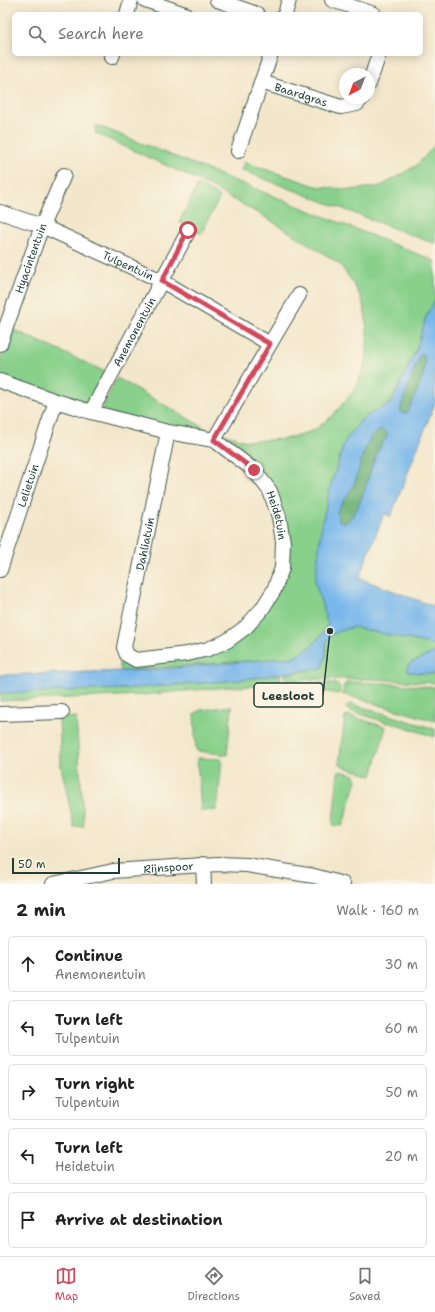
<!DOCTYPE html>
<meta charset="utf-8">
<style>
:root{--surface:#fff;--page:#f6f6f6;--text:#222;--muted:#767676;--line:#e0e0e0;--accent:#d1495b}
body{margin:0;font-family:"Shantell Sans",sans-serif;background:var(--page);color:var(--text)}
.compass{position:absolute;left:339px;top:68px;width:36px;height:36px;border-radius:50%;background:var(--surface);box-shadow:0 2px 10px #0003;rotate:222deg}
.scale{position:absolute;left:12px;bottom:10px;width:108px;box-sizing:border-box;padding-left:4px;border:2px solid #1f3d34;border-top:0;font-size:11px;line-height:14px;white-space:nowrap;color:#1f3d34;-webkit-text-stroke:3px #fcf5e5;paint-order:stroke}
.stop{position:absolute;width:12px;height:12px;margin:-9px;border:3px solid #d1495b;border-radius:50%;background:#fff}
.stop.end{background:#d1495b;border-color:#fff;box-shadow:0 1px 4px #0008}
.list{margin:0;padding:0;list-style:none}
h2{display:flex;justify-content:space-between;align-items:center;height:52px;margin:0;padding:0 16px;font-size:17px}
h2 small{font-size:13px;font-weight:400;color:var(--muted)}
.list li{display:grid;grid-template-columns:26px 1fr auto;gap:12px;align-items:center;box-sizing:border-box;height:56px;margin:0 8px 8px;padding:0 8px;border:1px solid var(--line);border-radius:6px}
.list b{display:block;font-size:15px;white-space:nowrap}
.list p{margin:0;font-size:13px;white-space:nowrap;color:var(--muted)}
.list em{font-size:13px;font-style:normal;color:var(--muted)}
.icon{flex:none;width:22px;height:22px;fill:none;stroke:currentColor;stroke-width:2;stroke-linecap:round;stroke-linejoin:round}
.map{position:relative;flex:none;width:435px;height:884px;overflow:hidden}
.search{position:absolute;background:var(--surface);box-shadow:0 2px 10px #0003;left:12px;right:12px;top:12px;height:44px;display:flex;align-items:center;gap:10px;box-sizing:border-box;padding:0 14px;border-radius:6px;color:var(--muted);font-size:15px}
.sheet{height:372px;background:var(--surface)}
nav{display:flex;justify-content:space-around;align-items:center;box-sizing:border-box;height:56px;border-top:1px solid var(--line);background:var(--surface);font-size:11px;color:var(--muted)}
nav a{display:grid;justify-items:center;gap:2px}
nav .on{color:var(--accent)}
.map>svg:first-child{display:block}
.green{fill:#88d08b;stroke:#548660}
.forest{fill:#6eb277;stroke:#467856}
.water{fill:#78b7eb;stroke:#4c7a90;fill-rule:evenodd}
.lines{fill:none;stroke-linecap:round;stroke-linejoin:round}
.minor-casing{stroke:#3f564b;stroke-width:16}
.minor{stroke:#fff;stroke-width:14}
.route{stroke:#d1495b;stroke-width:5}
.labels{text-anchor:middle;stroke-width:3;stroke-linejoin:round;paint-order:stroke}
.street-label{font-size:11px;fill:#1f3d34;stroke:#fcf5e5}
.leader{fill:none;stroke:#1f3d34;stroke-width:1.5}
.callout-dot{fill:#1f3d34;stroke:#fcf5e5;stroke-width:1.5}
.callout{fill:#fcf5e5;stroke:#1f3d34;stroke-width:1.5}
.callout-label{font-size:12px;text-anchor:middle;font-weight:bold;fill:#1f3d34}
</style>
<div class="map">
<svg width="435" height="884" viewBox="0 0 435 884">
<rect width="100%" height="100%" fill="#fcf5e5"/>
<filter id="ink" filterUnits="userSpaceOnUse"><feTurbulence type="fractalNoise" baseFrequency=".025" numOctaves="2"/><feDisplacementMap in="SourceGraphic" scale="8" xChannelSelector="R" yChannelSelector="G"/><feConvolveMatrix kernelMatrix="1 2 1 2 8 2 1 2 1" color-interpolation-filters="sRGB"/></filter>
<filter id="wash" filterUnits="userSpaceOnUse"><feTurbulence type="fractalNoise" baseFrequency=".012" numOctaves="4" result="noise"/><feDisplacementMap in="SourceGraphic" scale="16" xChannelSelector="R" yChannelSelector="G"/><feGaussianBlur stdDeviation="0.9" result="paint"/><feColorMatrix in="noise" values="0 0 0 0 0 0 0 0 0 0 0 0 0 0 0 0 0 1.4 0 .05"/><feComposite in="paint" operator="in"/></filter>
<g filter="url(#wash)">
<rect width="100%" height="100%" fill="#f3e7cb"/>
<path class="green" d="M96,125L435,261V300L426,317L417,348L391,403L363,418L345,441L330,488L322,524L315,582L328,624L324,632L312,646L295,657L121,671L119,663L142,661L214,650L279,591L275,492L219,442L224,434L246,441L284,439L302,435L317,428L332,416L354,391L362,373L367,354V336L366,318L362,300L353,283L341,266L328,256L265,217L200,181L95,133Z
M435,145V244L241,170L244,162L316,186L351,190L381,186L417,165Z
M198,185L220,197L201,234L179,222Z
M10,328L108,373L87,407L0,377V361Z
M117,378L210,431L207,436L101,411Z
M353,627L435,645V652L411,663L409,672L435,674V683L374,679H308L299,682L295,680L286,681L285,674C297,673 324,669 326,655C327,650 324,645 327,640C332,632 344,630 353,627Z
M280,674L281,682L279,686L228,687L143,695L0,701V693L12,692L122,689L238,680Z
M347,682L384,683L435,687V721L342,694L344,685Z
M322,683H336L340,687L339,694L303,688L306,684Z
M352,704L435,729V737L393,723H388L348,710L346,707L348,705Z
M232,706L227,755L198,751L196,750L194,714L201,710Z
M347,715L386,727L372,776L342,766L339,763L345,717Z
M76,717L84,826L74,827L61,766L59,718Z
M197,758L221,759L222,761L217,810L201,811Z
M340,771L355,775L357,780L343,825L341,826L334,825L333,823L338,772Z"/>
<path class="forest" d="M422,353C432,363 413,401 408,412L405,414L401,412V407L420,354Z
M381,429L387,433V437C385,440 382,443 380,447C368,467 364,511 345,523L338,520L337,511L354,485L363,453L370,438Z"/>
<path class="water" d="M435,300V403L391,516L384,514L359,578L433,606L435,601V645L353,627L334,633L327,640L326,645V656L322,668L238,680L122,689L0,693V675L152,670L295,657L312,646L324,632L328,624L315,582L322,524L330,488L345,441L363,418L391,403L417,348L426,317ZM422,353C432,363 413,401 408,412L405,414L401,412V407L420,354ZM381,429L387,433V437C385,440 382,443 380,447C369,466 363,513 345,523L338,520L337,511L354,485L363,454L370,438Z
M435,652V674L409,672L407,669L408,665L411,663Z"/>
</g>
<g filter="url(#ink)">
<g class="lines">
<defs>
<g id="minor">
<path d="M145,0L185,14"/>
<path d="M217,0L257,14"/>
<path d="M332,0L374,14"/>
<path d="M127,14L131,0"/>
<path d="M285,14L289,0"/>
<path d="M112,57L113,54"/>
<path id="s1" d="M261,82L341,107L357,104L362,98"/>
<path d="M369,84L379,54"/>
<path d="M238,151L271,54"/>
<path id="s2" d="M0,212L42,226L162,281L270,344L214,440"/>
<path id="s3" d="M0,344L42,226L64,175"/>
<path d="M270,344L299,295"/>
<path id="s4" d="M0,381L56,401L91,412L168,432L214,440L254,470L270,491L279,517L283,542L282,568L274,590L262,609L246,627L227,641L208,649L187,654L136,660L127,655L124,647L168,432"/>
<path id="s5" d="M91,412L189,230"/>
<path id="s6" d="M0,570L56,401"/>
<path d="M0,714L62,712"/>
<path d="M203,864L204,884"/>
<path id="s7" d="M53,884L113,871L218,864L247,865L314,876L343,884"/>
</g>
</defs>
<use href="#minor" class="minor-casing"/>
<use href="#minor" class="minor"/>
</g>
</g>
<g class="lines" filter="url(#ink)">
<path class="route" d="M188,230L162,281L270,344L214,440L254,470"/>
</g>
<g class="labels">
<g class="street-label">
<text dy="4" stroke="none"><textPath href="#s1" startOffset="42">Baardgras</textPath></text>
<text dy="4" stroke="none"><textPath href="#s3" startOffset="91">Hyacintentuin</textPath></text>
<text dy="4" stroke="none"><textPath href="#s2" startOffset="139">Tulpentuin</textPath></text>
<text dy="4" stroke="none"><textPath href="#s5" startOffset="91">Anemonentuin</textPath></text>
<text dy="4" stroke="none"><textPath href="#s6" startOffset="89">Lelietuin</textPath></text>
<text dy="4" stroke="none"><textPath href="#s4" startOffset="324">Heidetuin</textPath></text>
<text dy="4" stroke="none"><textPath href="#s4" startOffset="689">Dahliatuin</textPath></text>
<text dy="4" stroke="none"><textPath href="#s7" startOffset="117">Rijnspoor</textPath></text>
</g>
</g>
<path class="leader" d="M330 631L323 695"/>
<circle class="callout-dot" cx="330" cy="631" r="4"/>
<rect class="callout" x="254" y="683" width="69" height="24" rx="4"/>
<g class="callout-label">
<text x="288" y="700">Leesloot</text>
</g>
</svg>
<svg class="compass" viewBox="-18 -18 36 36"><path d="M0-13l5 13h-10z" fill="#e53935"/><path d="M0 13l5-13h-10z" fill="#767676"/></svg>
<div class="scale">50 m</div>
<div class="stop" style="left:188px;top:230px"></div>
<div class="stop end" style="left:254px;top:470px"></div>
<div class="search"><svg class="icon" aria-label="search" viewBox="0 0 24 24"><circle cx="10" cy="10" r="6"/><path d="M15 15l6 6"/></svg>Search here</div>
</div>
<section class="sheet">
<h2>2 min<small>Walk · 160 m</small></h2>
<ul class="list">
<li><svg class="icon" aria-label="ahead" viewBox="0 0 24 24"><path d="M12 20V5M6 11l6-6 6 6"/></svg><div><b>Continue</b><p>Anemonentuin</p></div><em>30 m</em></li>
<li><svg class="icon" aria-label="left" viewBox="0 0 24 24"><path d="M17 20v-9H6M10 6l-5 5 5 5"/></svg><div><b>Turn left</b><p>Tulpentuin</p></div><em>60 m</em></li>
<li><svg class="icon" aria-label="right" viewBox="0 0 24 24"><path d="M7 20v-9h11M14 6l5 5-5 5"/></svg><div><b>Turn right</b><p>Tulpentuin</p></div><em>50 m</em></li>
<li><svg class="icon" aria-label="left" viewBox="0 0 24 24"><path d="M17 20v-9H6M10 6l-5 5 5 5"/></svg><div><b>Turn left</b><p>Heidetuin</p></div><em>20 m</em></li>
<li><svg class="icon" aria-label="arrive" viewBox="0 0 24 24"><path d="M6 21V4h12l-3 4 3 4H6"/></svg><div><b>Arrive at destination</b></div></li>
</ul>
</section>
<nav>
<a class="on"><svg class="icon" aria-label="map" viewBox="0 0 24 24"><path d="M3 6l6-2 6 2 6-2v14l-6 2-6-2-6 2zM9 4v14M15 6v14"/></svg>Map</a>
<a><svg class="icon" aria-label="directions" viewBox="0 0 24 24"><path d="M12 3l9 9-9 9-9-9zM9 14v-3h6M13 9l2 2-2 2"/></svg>Directions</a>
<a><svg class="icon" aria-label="saved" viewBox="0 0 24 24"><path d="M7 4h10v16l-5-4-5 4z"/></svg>Saved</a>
</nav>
